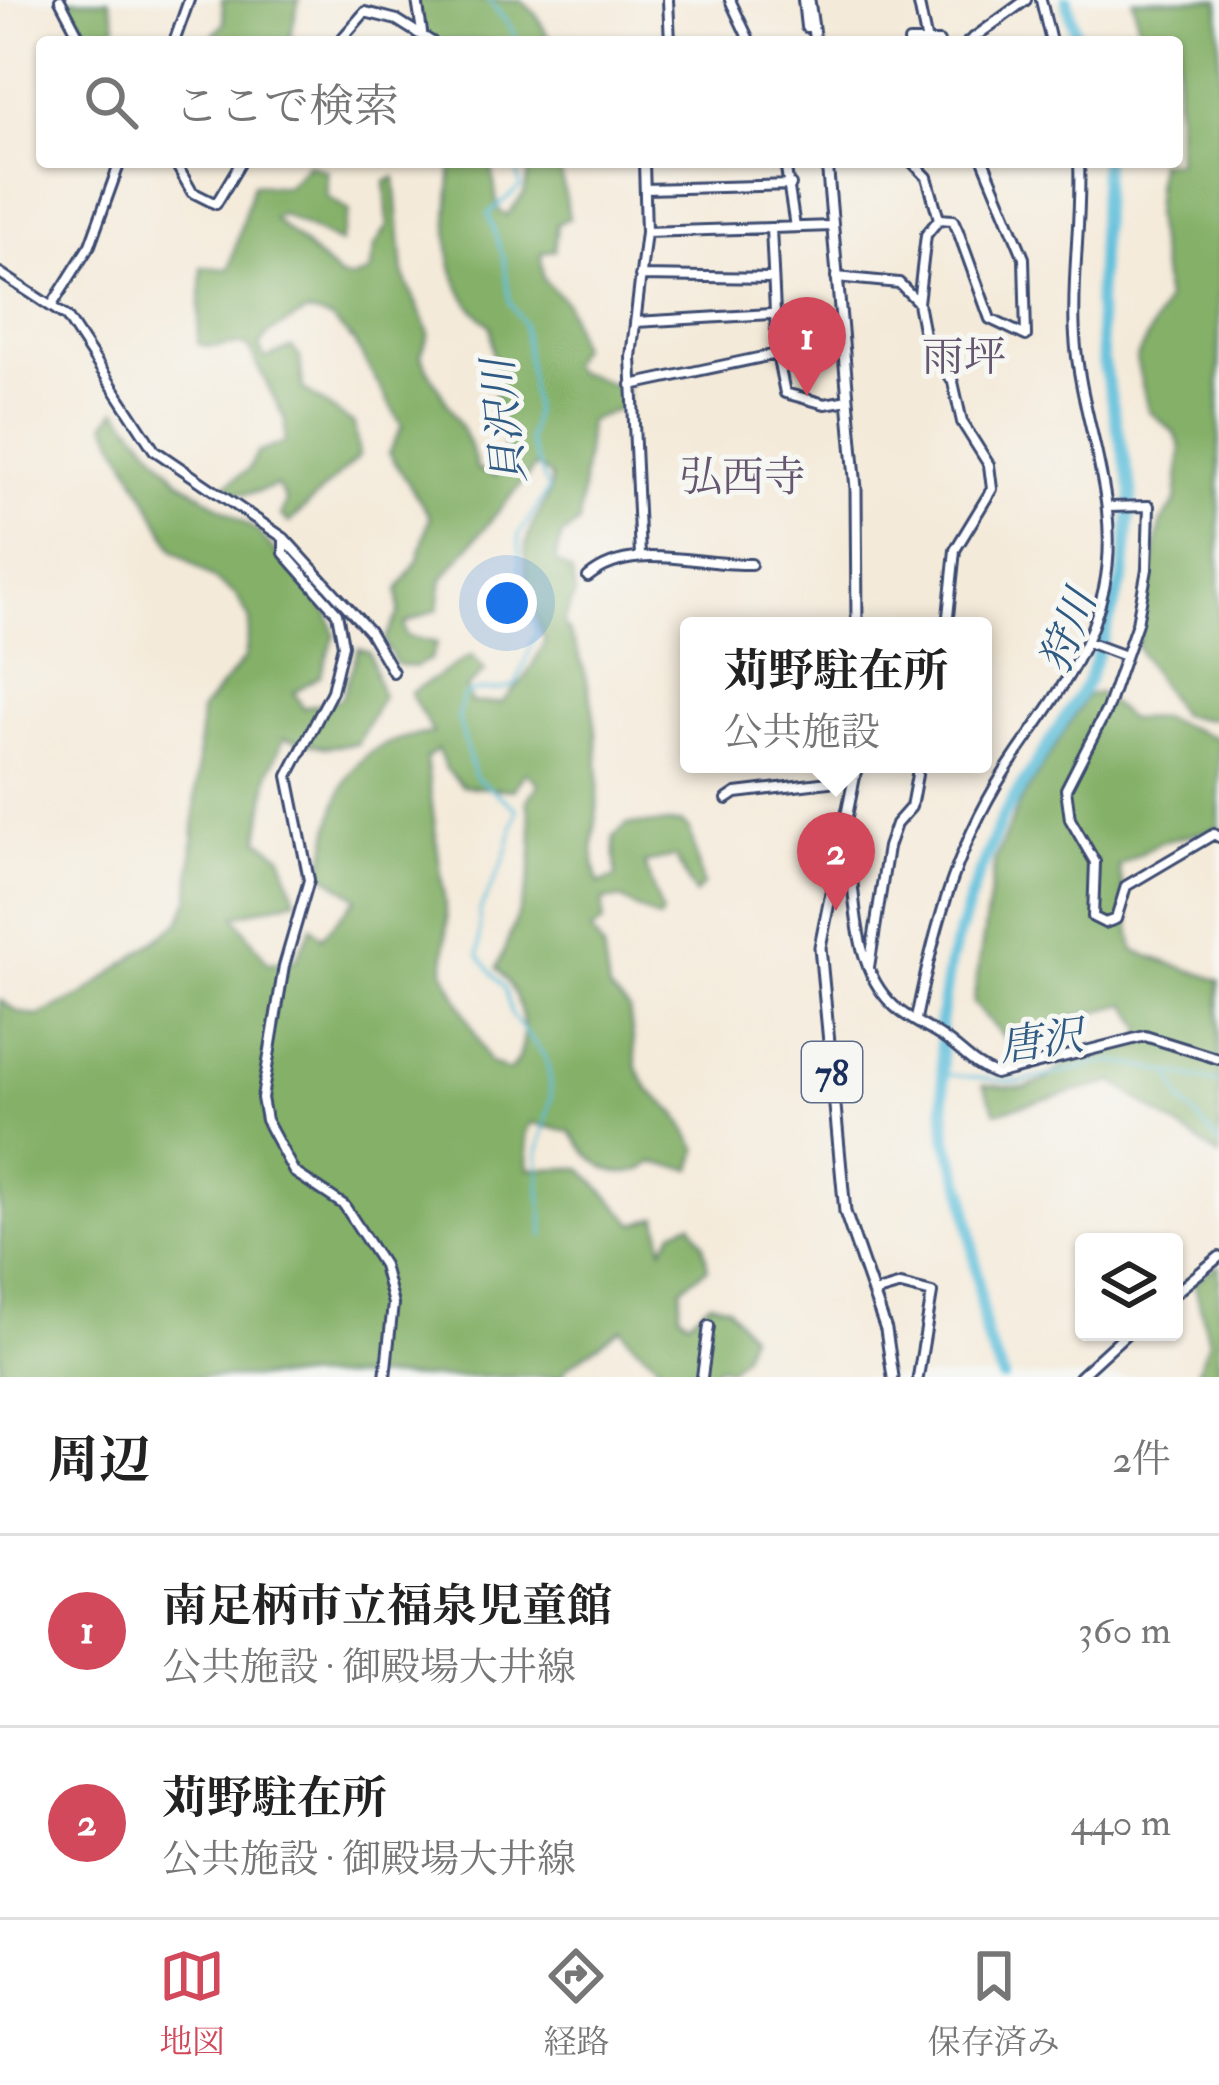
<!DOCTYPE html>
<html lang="ja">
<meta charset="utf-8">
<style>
:root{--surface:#fff;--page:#f6f6f6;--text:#222;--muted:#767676;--line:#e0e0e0;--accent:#d1495b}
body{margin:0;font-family:"IM FELL Double Pica","Noto Serif JP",serif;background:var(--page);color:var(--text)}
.controls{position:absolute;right:36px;bottom:36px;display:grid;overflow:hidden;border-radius:12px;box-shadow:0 3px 9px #0004}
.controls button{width:108px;height:108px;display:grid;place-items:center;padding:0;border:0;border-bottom:3px solid var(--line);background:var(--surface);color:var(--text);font:60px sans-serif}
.you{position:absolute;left:507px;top:603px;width:42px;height:42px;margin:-30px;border:9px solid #fff;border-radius:50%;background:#1a73e8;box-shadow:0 0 0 18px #1a73e833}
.badge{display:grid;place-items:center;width:78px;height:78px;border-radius:50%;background:var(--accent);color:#fff;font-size:39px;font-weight:700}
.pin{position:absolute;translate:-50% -99px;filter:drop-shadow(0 3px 6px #0008)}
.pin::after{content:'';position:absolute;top:63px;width:42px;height:36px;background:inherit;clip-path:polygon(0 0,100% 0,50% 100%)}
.popup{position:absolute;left:680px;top:617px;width:312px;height:156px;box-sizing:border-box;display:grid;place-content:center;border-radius:12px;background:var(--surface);filter:drop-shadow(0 3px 9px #0005);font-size:39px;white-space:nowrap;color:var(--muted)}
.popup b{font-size:45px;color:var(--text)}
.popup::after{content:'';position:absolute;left:50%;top:100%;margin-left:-24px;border:24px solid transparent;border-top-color:var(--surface)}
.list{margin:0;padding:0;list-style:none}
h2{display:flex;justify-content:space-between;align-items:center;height:156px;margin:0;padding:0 48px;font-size:51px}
h2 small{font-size:39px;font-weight:400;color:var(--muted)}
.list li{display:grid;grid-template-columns:78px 1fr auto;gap:36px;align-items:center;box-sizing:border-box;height:192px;padding:0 48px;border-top:3px solid var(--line)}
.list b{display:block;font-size:45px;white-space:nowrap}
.list p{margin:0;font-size:39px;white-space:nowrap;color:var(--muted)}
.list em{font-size:39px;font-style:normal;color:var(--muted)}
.icon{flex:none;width:66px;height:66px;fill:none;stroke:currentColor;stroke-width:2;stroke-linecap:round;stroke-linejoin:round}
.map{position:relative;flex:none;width:1219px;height:1377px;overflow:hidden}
.search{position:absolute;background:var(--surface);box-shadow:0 3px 9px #0004;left:36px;right:36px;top:36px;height:132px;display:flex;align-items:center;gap:30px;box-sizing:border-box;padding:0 42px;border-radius:12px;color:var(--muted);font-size:45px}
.sheet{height:540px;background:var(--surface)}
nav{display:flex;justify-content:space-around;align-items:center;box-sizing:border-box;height:168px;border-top:3px solid var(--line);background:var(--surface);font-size:33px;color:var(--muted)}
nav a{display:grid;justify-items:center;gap:6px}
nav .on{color:var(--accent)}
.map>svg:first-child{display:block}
.forest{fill:#84b067;stroke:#507062;stroke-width:3;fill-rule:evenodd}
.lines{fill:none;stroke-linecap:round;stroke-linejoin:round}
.stream{stroke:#5cbeda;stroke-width:3}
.river{stroke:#5cbeda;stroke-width:12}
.minor-casing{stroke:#3c4b70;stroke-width:14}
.major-casing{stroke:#3c4b70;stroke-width:15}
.minor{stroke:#fff;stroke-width:8}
.major{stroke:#fff;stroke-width:9}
.labels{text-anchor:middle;stroke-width:10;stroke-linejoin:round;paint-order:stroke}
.shield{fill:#f6f6f2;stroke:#5d6b8a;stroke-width:3}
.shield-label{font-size:36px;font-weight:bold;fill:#1b2f5e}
.neighbourhood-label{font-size:42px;fill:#665770;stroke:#f6f6f2}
.water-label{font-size:42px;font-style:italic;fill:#2e5a83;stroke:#f6f6f2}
</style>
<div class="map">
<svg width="1219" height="1377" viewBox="0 0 1219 1377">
<rect width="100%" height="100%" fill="#f6f6f2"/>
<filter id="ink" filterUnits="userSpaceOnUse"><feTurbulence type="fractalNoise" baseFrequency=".00833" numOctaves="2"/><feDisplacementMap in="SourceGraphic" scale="24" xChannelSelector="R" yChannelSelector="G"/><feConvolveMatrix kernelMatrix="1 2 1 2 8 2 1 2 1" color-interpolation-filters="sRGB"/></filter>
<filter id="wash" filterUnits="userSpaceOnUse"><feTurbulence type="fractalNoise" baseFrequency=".004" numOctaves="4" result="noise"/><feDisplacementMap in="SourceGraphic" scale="48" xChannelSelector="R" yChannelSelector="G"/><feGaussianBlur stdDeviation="2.7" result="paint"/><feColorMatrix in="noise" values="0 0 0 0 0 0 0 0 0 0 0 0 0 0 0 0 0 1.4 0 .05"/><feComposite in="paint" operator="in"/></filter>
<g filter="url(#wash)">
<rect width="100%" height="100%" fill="#f4ead9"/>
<path class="forest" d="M66,0H109L116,24L100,42H92Z
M222,0H299L289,42H207L224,23Z
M412,0H521L536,14L551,42H426Z
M1133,0H1219V714L1209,720L1180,715L1137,648L1161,522L1176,502L1181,448L1175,433L1148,410L1136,359L1166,301L1154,215L1158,162H1177V42H1142Z
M452,162H491L498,209L506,216L524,194L530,162H559L569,218L557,224L555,250L541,253L543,279L566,302L579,347L569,364L577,373C597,374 606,386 626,388L627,406L589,421L579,523L562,535L555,561L572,573L575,594L563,623C595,670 603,763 596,820C592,843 592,861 599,884L616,877L614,837L627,824L682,823L690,830L703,885L695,894L675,857L644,863L662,913L659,920L621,899L603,900V922L591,931L603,949L609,990L629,1009L637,1068L648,1089L677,1114L698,1150L692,1169L653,1163C619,1188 590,1162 571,1132L531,1123L526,1132L529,1169L581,1168L635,1224L658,1217L663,1248L673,1231L691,1223L703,1243L708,1268L682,1287L679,1313L688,1320L711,1302L727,1306L749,1334L743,1355L729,1369L719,1366L708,1377H666C655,1353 633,1350 622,1328L566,1368L562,1377H0V1000L18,1012L38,1016L83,995L180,922L190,896L201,710L245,658L250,620L236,595L174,550L106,423L117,409L179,480L258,532L328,613L335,635L320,676L294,692L303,708L341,699L359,648L369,652L382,697L357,744L324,747L284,738L269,772L259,839L281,855L296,899L235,916L268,963L295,961L312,927L322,937L357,898L322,873C336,794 341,742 433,733L410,693L472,655L485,671L466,688L471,703H501L524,679L545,643C533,608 516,565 531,529C539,509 552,498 551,476L536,466L442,579L438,609L404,624L406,636L437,643L431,659L414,667L396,664L384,641L399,613L398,590L418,560L430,517L389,453L402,426L354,342L332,319L307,312L268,334L259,346L265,359L292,347L300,358L303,389L354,424L359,456L289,523L281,515L286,501L277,485C259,492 241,499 224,486L248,470L257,453L285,442V420L249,348C232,339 215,353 198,343L202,267L229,269L253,184L287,187L308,164L327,171V196L349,211L340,243L282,214L274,219L340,277L352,279L370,272L375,246L388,225L385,182L395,177L403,273L429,333L421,355C438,394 469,429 477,469L496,476C504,453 512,432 496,411L491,326C436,283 448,226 452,162ZM438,750L445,768L462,786L513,790L526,772L539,784L527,801C543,871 521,904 497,968C522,997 536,1042 509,1071L489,1062L444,971L447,920L426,758Z
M1099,693L1129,719L1162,718L1219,739V828L1161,842L1119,866L1134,951L1219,980V1156L1114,1082L996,1112L983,1085L1025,1088L1044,1081L1067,1062L1140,1045L1142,1027L1127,1004L1066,1019L1050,1042L1017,1052L973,1003L995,859L1020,802L1087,695Z
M1219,1265V1377H1195L1209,1341L1194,1282Z"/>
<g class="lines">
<path class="stream" d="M488,0L513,30L515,42
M516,162L520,187L488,214L504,259L510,303L523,323L534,411L529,441L548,490L519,535L520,590L537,632L516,684C498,695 481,685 463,696L458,717L474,776L517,809L505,858L480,910L479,956L504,988L512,1016L545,1057L549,1072L551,1098L538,1153L544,1237
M940,1074L1020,1082L1112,1061L1219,1083
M1172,1077L1181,1100L1219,1143"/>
<path class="river" d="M1067,0L1078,42
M1003,1377L986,1336L965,1194L946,1137L940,1023L950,961L975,884L1003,816L1088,681L1123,579L1132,492L1103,362L1098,307L1104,162"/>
</g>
</g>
<g filter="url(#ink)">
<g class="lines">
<defs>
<path id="minor" d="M60,0L82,42
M417,0L422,32
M668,0L670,42
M730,0L750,42
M803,0L806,27H813
M918,0L926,38
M1041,0L1051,42
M174,42L189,0
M339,42L365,12L397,20L432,42
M909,42H939
M968,42L1026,0
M175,162L192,192L216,204L241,162
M785,162L795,227
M912,162L927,177L939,219
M645,189L791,185
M939,219L926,235L918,303L925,340L953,382L962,422L989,465L992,489L955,550L947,626
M939,219L953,220L958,231L990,319L1026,336L1024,258L984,162
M646,232L833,226
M0,273L67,317L154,450L284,538L369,631L393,672
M640,276L773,278
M836,277L899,283L917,301
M52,305L90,245L120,162
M636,322L771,314
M777,354L785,393L825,404L848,400
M631,385L777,354L771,228
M1108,507L1149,506L1147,569L1137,623L1107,709L1066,789L1070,819L1095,862L1093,917L1105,923L1116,919L1126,886L1214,834L1219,837
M284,538V553L337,613L343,645L332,691L288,776L309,880L284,966L262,1098L266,1120L294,1172L344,1205L383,1265L393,1304L385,1377
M640,556L631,357L646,232L644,162
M588,577C632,540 697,566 751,564
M1087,642L1125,656
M727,799L736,793L854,779
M846,829C857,885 848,965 895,1007C908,1019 927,1027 942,1037C962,1050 973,1066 995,1074L1145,1036L1219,1059
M869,967L888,847L896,824L911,807L919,764
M916,1019C935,924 959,836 1015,756C1052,702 1090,654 1104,588C1123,499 1080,422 1075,336C1071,278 1082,220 1079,162
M874,1293L901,1285L932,1293L918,1377
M1174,1294L1219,1257
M702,1377L709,1326
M1079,1377L1128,1332"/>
<path id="major" d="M809,0L815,42
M827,162L856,489L857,626
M857,764L820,947L845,1212L886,1330L893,1377"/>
</defs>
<use href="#minor" class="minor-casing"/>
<use href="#major" class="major-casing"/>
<use href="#minor" class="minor"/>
<use href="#major" class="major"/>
</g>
</g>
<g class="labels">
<rect class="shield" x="802" y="1042" width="60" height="60" rx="9"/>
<g class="shield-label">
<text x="832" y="1085">78</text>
</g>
<g class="neighbourhood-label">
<text x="964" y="371">雨坪</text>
<text x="743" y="491">弘西寺</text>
</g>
<g class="water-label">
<text transform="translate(503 422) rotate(-96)" y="15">貝沢川</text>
<text transform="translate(1067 631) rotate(-69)" y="15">狩川</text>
<text transform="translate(1041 1040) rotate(-8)" y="15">唐沢</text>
</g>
</g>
</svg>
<div class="controls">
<button><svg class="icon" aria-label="layers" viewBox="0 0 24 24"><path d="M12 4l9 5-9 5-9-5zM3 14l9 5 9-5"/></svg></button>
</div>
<div class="you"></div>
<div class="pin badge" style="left:807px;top:396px">1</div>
<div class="pin badge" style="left:836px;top:911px">2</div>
<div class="popup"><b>苅野駐在所</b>公共施設</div>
<div class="search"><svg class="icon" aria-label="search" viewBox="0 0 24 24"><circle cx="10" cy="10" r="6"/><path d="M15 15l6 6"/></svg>ここで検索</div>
</div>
<section class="sheet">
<h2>周辺<small>2件</small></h2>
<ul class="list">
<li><span class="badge">1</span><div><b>南足柄市立福泉児童館</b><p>公共施設 · 御殿場大井線</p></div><em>360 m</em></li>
<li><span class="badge">2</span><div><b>苅野駐在所</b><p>公共施設 · 御殿場大井線</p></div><em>440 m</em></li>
</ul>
</section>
<nav>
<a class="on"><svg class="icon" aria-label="map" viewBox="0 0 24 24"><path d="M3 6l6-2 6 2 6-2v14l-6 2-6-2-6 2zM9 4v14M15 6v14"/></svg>地図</a>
<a><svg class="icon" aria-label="directions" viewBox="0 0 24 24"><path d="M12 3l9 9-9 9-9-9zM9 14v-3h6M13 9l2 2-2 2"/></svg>経路</a>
<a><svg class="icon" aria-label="saved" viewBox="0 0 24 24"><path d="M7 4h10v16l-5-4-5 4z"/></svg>保存済み</a>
</nav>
